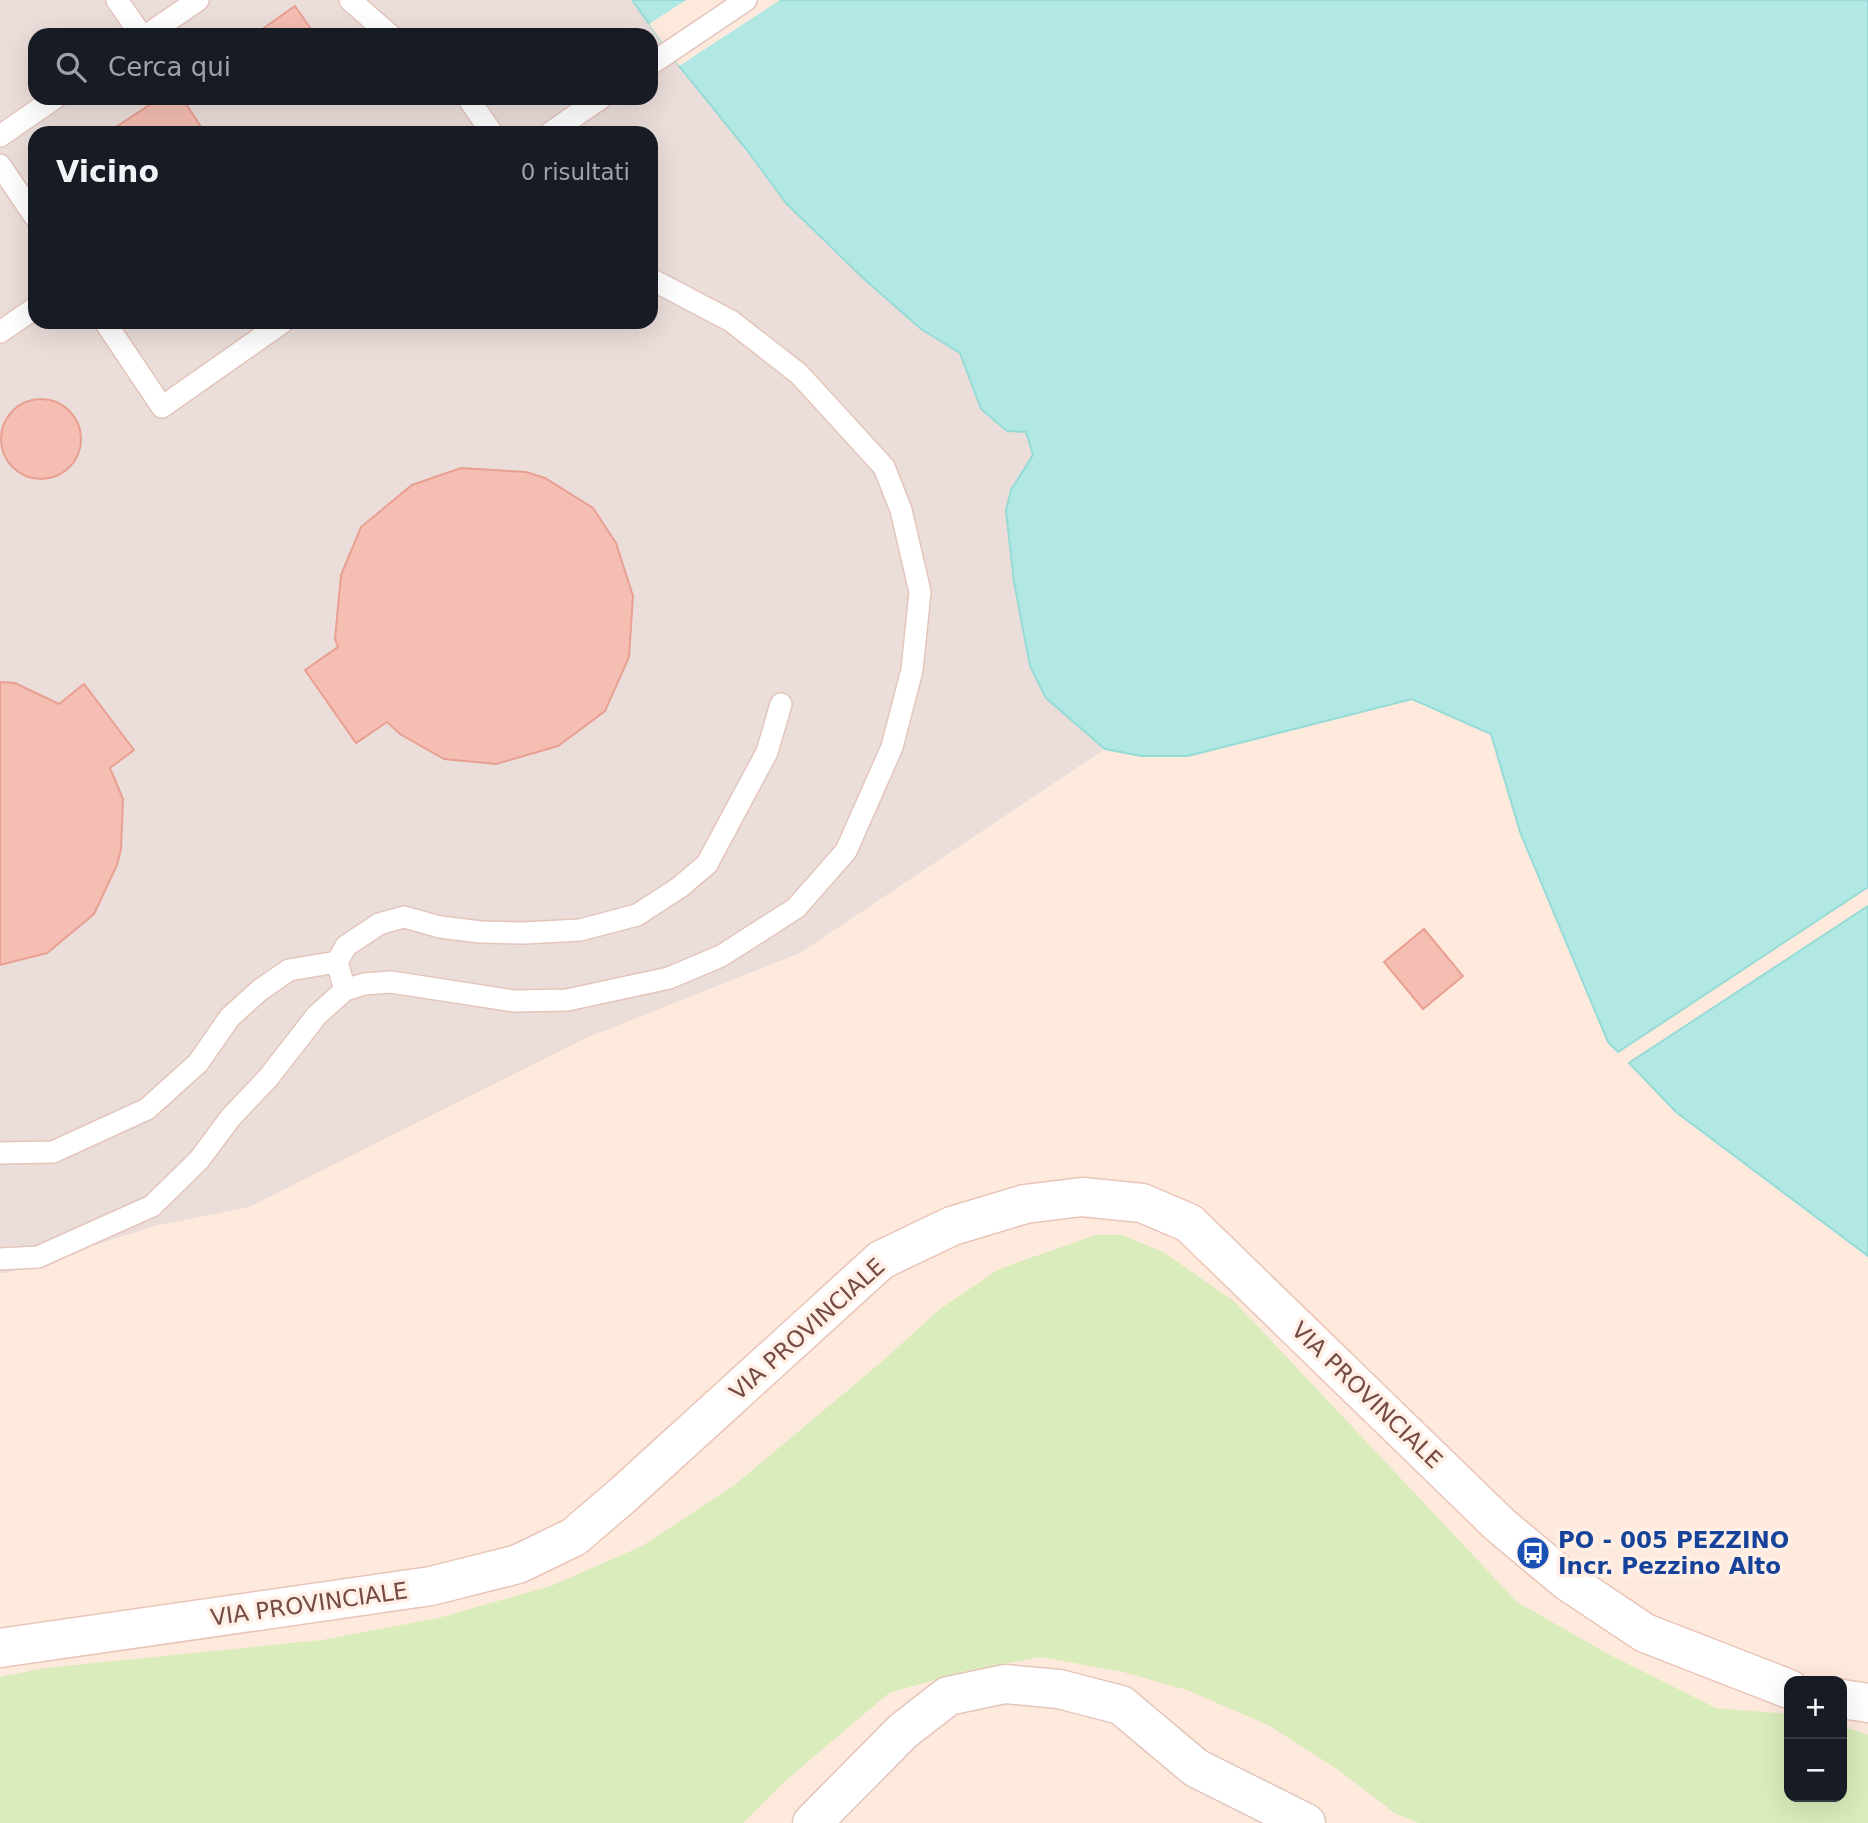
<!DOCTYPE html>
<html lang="it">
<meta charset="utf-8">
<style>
:root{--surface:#171b24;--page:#242831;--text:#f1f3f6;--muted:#9ea1a6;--line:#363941}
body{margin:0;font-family:"DejaVu Sans",sans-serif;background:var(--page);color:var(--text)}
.controls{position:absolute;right:21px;bottom:21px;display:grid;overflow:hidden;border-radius:14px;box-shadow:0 7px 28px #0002}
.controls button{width:63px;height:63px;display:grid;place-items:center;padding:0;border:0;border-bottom:2px solid var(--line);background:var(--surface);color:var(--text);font:35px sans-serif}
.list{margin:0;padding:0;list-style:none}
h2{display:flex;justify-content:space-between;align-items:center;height:91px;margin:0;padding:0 28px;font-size:30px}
h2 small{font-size:23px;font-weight:400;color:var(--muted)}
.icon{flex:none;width:38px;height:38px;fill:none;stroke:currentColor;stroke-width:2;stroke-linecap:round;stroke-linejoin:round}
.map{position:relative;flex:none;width:1868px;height:1823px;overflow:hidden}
.search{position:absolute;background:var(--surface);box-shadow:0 7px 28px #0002;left:28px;top:28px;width:630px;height:77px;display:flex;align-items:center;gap:18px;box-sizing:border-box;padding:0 24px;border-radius:21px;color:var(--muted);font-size:26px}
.panel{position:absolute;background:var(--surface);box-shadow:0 7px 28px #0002;left:28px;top:126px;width:630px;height:203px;border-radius:21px}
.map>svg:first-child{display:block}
.industrial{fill:#ebdeda;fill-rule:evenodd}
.green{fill:#daecbb}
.water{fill:#b1e8e4;stroke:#96dbd6;stroke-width:2}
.pier{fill:#fee9dd}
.building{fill:#f5beb2;stroke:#e99f92;stroke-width:2}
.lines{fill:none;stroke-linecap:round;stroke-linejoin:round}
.lane-casing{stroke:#e4c5bc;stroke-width:24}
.street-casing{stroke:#e4c5bc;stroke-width:41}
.secondary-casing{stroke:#eac4b8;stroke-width:41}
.lane{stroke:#fff;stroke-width:21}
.street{stroke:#fff;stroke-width:38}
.secondary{stroke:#fff;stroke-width:38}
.labels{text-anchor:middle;stroke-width:7;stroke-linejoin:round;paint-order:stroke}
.street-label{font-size:23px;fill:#754a44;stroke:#ffefe5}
.transit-label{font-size:23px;font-weight:bold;fill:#164399;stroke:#ffefe5;text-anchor:start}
</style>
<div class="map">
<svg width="1868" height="1823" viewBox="0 0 1868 1823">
<rect width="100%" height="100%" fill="#fee9dd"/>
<path class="industrial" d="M0,0H632L679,66L747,150L786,203L863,278L921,329L960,353L970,378L1026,432L1033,455L1011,490L1046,698L1105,749L800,953L586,1038L249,1207L155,1226L6,1273H0ZM35,35H651V98H35ZM35,133H651V322H35Z"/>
<path class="green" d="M1096,1235H1122L1163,1252L1234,1301L1517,1602L1610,1655L1716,1708L1789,1714V1797H1842V1726L1868,1735V1823H1419L1396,1814L1337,1769L1268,1725L1187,1690L1123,1672L1041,1657L966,1671L889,1693L784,1782L743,1823H0V1677L45,1668L322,1640L438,1618L551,1586L642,1546L732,1487L878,1365L940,1309L999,1269Z"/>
<path class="water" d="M632,0H1868V887L1618,1052L1608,1042L1520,832L1491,734L1412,699L1188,756H1141L1105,749L1046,698L1030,666L1014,582L1006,511L1011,490L1033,455L1026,432L1007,431L981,409L960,353L921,329L863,278L786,203L747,150L679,66Z
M1868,906V1256L1676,1112L1629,1063Z"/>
<path class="pier" d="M686,0H780L679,66L649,24Z"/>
<path class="building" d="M295,6L315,35H264L261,30Z
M160,98H182L205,133H107Z
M1 439a40 40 0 1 1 80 0a40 40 0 1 1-80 0Z
M461,468L526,472L545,478L593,508L616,543L633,596L629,657L605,711L558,746L496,764L444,759L400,734L387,722L356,743L305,670L338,647L335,639L341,575L361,527L412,485Z
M0,682L15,683L59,704L84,684L134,750L110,768L123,799L121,849L117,865L94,914L47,953L0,965Z
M1424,929L1463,976L1423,1009L1384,962Z"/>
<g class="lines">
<defs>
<path id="lane" d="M117,0L141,35
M350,0L390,35
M147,35L198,0
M651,64L746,0
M468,98L492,133
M550,133L601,98
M0,136L55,98
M0,165L35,217
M105,322L162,407L283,322
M0,332L35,308
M345,990L337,962L346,946L379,924L404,917L440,927L481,932L524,933L580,930L637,915L680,887L707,864L767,752L781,704
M0,1153L53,1152L147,1109L198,1063L230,1017L260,990L289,970L337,962
M0,1259L38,1257L152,1206L199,1160L231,1117L268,1078L317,1015L345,990L364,984L391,982L514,1001L567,1000L669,978L721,956L796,908L846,851L892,747L912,670L920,592L901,510L884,467L799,374L731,321L651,279"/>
<path id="street" d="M812,1823L903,1731L948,1696L1005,1684L1059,1689L1121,1705L1196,1768L1306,1823"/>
<path id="secondary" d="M0,1648L431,1586L518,1564L574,1537L624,1494L881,1260L952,1226L1025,1204L1082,1197L1142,1203L1189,1223L1500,1525L1567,1581L1645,1633L1789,1689
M1842,1699L1868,1703"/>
</defs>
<use href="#lane" class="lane-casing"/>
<use href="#street" class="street-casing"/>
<use href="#secondary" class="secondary-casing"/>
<use href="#lane" class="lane"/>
<use href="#street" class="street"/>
<use href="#secondary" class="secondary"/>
</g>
<defs>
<symbol id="bus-disc" viewBox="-11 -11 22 22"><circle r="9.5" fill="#1a4fb4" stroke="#ffefe5"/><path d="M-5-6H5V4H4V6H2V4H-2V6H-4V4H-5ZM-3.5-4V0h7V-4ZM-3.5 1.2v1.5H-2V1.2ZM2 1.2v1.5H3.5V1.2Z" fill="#fff"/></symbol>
</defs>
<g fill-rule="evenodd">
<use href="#bus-disc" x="1514" y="1534" width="38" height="38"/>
</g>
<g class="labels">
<g class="street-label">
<text transform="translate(807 1329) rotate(-42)" y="8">VIA PROVINCIALE</text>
<text transform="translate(1367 1395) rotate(44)" y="8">VIA PROVINCIALE</text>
<text transform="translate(309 1604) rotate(-8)" y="8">VIA PROVINCIALE</text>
</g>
<g class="transit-label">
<text x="1558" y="1548">PO - 005 PEZZINO<tspan x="1558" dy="26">Incr. Pezzino Alto</tspan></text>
</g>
</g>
</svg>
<div class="controls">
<button>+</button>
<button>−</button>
</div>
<div class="search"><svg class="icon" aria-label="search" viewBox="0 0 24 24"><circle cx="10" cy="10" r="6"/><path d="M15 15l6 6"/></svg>Cerca qui</div>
<section class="panel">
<h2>Vicino<small>0 risultati</small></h2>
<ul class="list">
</ul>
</section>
</div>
